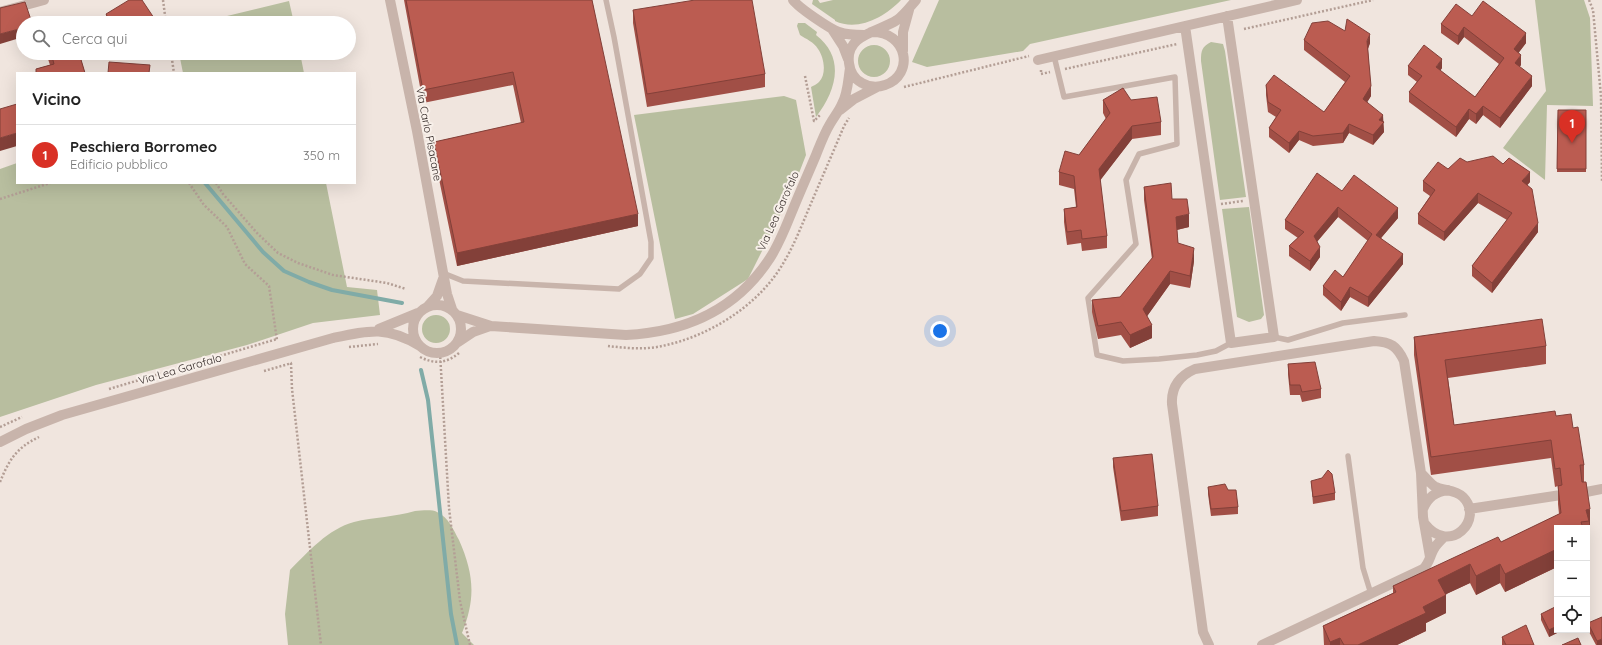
<!DOCTYPE html>
<html lang="it">
<meta charset="utf-8">
<style>
:root{--surface:#fff;--page:#f6f6f6;--text:#222;--muted:#767676;--line:#e0e0e0;--accent:#d93025}
body{margin:0;font-family:Quicksand,sans-serif;background:var(--page);color:var(--text)}
.controls{position:absolute;right:12px;bottom:12px;display:grid;overflow:hidden;border-radius:0px;box-shadow:0 4px 16px #0002}
.controls button{width:36px;height:36px;display:grid;place-items:center;padding:0;border:0;border-bottom:1px solid var(--line);background:var(--surface);color:var(--text);font:20px sans-serif}
.you{position:absolute;left:940px;top:331px;width:14px;height:14px;margin:-10px;border:3px solid #fff;border-radius:50%;background:#1a73e8;box-shadow:0 0 0 6px #1a73e833}
.badge{display:grid;place-items:center;width:26px;height:26px;border-radius:50%;background:var(--accent);color:#fff;font-size:13px;font-weight:700}
.pin{position:absolute;translate:-50% -33px;filter:drop-shadow(0 1px 2px #0008)}
.pin::after{content:'';position:absolute;top:21px;width:14px;height:12px;background:inherit;clip-path:polygon(0 0,100% 0,50% 100%)}
.list{margin:0;padding:0;list-style:none}
h2{display:flex;justify-content:space-between;align-items:center;height:52px;margin:0;padding:0 16px;font-size:17px}
h2 small{font-size:13px;font-weight:400;color:var(--muted)}
.list li{display:grid;grid-template-columns:26px 1fr auto;gap:12px;align-items:center;box-sizing:border-box;height:60px;padding:0 16px;border-top:1px solid var(--line)}
.list b{display:block;font-size:15px;white-space:nowrap}
.list p{margin:0;font-size:13px;white-space:nowrap;color:var(--muted)}
.list em{font-size:13px;font-style:normal;color:var(--muted)}
.icon{flex:none;width:22px;height:22px;fill:none;stroke:currentColor;stroke-width:2;stroke-linecap:round;stroke-linejoin:round}
.map{position:relative;flex:none;width:1602px;height:645px;overflow:hidden}
.search{position:absolute;background:var(--surface);box-shadow:0 4px 16px #0002;left:16px;top:16px;width:340px;height:44px;display:flex;align-items:center;gap:10px;box-sizing:border-box;padding:0 14px;border-radius:22px;color:var(--muted);font-size:15px}
.panel{position:absolute;background:var(--surface);box-shadow:0 4px 16px #0002;left:16px;top:72px;width:340px;height:112px;border-radius:0px}
.map>svg:first-child{display:block}
.green{fill:#b8be9f}
.lines{fill:none;stroke-linecap:round;stroke-linejoin:round}
.stream{stroke:#80aba7;stroke-width:4}
.path{stroke:#b39e95;stroke-width:2.5;stroke-dasharray:2 2;stroke-linecap:butt}
.lane{stroke:#c8b4ab;stroke-width:5.5}
.street{stroke:#c8b4ab;stroke-width:10}
.wall{fill:#a14f46}
.shaded-wall{fill:#834039}
.building{fill:#bb5c51;stroke:#834039}
.labels{text-anchor:middle;stroke-width:4;stroke-linejoin:round;paint-order:stroke}
.street-label{font-size:11px;fill:#362c2a;stroke:#f8f0ea}
</style>
<div class="map">
<svg width="1602" height="645" viewBox="0 0 1602 645">
<rect width="100%" height="100%" fill="#f0e5de"/>
<path class="green" d="M813,0H818L820,3L833,0H901C885,17 858,32 835,21V20L812,4Z
M939,0H1231L1030,44L1023,51L927,67L912,62Z
M1535,0H1584L1590,18L1593,106L1547,105L1545,180L1503,148L1546,91Z
M289,1L294,23H198Z
M798,23H805L817,32L816,35C846,58 836,91 816,117L811,87C813,86 817,84 819,82C827,74 824,57 818,49C814,42 806,39 800,35L797,26Z
M1211,42L1223,44L1225,51L1246,197L1220,200L1201,61C1201,50 1202,47 1211,42Z
M858 61a16 16 0 1 1 32 0a16 16 0 1 1-32 0Z
M179,53H300L304,73H183Z
M784,96L796,100L806,155L792,191L748,279L693,314L675,319L634,115Z
M17,163V183H326L347,287L377,290L380,315L313,323L247,345L96,385L0,417V169Z
M1249,207L1264,315L1261,319L1249,322L1237,317L1222,209Z
M422 329a14 14 0 1 1 28 0a14 14 0 1 1-28 0Z
M415,511C421,511 431,509 437,512C449,518 453,529 459,540C474,574 476,598 462,633L474,645H288L285,614L290,570C308,552 328,529 354,522C374,517 395,517 415,511Z"/>
<g class="lines">
<path class="stream" d="M205,183L263,252L284,271L309,282L332,290L402,303
M421,370L428,400L451,614L457,645"/>
<path class="path" d="M163,0L166,23
M1589,0L1593,10L1601,96L1602,181
M1244,29L1373,0
M171,53L174,73
M1065,69L1177,44
M1041,70V74L1050,72
M805,76L814,121L821,114
M904,87L1029,56
M189,183L204,205L227,227L245,264L269,286L277,340
M216,183L223,194L257,233L278,253L298,263L333,275L387,283L406,289
M0,199L50,183
M1221,204L1243,201
M608,346C625,348 645,350 662,346C707,337 754,308 779,270C791,252 799,232 807,213C819,184 832,155 844,126L849,118
M349,347L378,344
M440,353L449,508L460,601L470,645
M420,357C434,364 446,364 459,353
M291,363L292,389L321,645
M264,371L292,363
M109,389L277,339
M0,427L22,417
M0,482C9,460 16,448 39,437"/>
<path class="lane" d="M1054,56L1064,97L1175,77L1177,144L1139,154L1126,180L1136,244L1088,298L1097,355L1123,361L1159,359L1197,355L1216,351L1231,343
M443,273L463,281L619,289L640,274L651,258V242L614,37L606,0
M1274,337L1288,340L1343,323L1405,315
M1348,456L1363,568L1371,594"/>
<path class="street" d="M390,0L417,131L447,294L452,309
M793,0C799,8 830,29 839,32C847,35 856,35 864,35
M0,12L44,0
M1185,26L1231,343L1274,337L1227,16
M832,29L843,46L848,59
M871,32C908,31 915,75 885,85C877,88 869,87 862,83C854,79 850,71 849,63C845,34 879,32 897,20C904,15 910,7 916,0
M903,51V32L909,10
M1038,60L1297,0
M840,110L854,99L877,87
M413 329a24 24 0 1 1 48 0a24 24 0 1 1-48 0Z
M428,306L437,296L443,279
M457,315L491,326L626,335C686,332 737,309 770,258C779,244 785,229 791,214C799,194 808,174 816,155C820,145 824,134 830,124C834,117 839,111 842,104C848,93 848,80 850,68
M379,329L418,313
M458,342L473,332L490,326
M0,442L26,429L62,415L333,338C370,330 387,326 420,346
M1421,473C1425,477 1429,482 1434,486C1443,491 1455,489 1463,497C1485,519 1450,556 1425,524
M1581,493L1602,489
M1423,509C1428,497 1435,492 1448,490
M1469,509L1561,495
M1209,645L1203,632L1172,404C1171,387 1179,376 1195,369L1374,341C1391,342 1397,346 1404,361L1421,473L1423,517L1430,557
M1262,645L1423,569C1430,563 1430,554 1435,547C1438,543 1441,540 1444,537"/>
</g>
<path class="wall" d="M404,0H592L638,226L457,266L434,155V142L521,123L513,85L423,103Z
M633,10L765,74V87L647,107L633,23Z
M106,14L156,23H106Z
M1472,16L1526,43L1518,53L1521,65L1519,67L1532,86L1500,128L1483,115L1476,124L1469,119L1456,137L1409,102V92L1417,82L1408,75V66L1442,68L1440,71L1475,97L1499,64L1464,37L1458,45L1441,33V24Z
M1345,31L1370,43L1368,49L1371,96L1367,102L1383,122L1384,132L1373,145L1349,133L1343,143L1313,146L1299,140L1289,153L1269,137V128L1276,117L1268,112L1266,95V85L1324,112L1345,82L1304,50V40Z
M46,53H79L85,73H36V69L50,65Z
M1103,100H1131L1161,122V135L1132,139L1100,180L1107,236V248L1082,251L1081,243L1067,245L1064,222V209L1076,207L1074,189L1059,185V172L1079,155L1106,119L1103,113Z
M1558,110H1586V172H1557Z
M1467,162L1503,164L1530,182L1527,185L1538,232L1492,293L1472,276V266L1507,220L1478,203L1444,241L1418,224V214L1430,196L1423,191V181L1448,169Z
M1144,187L1172,199L1189,227L1177,230L1178,243L1194,261L1190,288L1170,284L1147,316L1152,338L1130,348L1121,335L1098,339L1092,312V300L1120,297L1152,259L1144,200Z
M1342,191L1398,218L1381,238L1403,264L1368,307L1350,297L1341,311L1323,295V286L1343,277L1368,241L1338,217L1317,242L1320,257L1310,271L1289,256V246L1298,238L1285,229V220Z
M1414,337L1546,346V364L1448,378L1454,425L1556,416L1573,428L1584,465V482H1586L1590,527H1589V539H1587V528H1557V567L1505,592L1500,583L1476,595L1470,583L1446,594V613L1426,623V631L1397,645H1324L1323,626L1393,593V586L1501,542L1559,514L1558,504V486L1555,487L1551,458L1431,475L1414,355Z
M1288,364L1321,389V398L1302,402L1300,395H1290L1288,374Z
M1113,458L1158,506V516L1121,521L1113,467Z
M1311,481L1335,493V500L1313,504Z
M1208,487L1228,490L1238,507V514L1211,516L1208,494Z
M1541,614L1557,630H1563L1549,637L1541,620Z
M1588,623L1602,645H1596L1588,630Z
M1502,637L1534,645H1502Z"/>
<path class="shaded-wall" d="M1464,27V37L1458,45V36Z
M23,28V37L0,44V34Z
M1526,33V43L1514,59V49Z
M1370,34V43L1367,51V41Z
M1521,55V65L1515,73V63Z
M1442,59V68L1436,77V67Z
M1532,76V86L1500,128V118Z
M1371,86V96L1363,109V99Z
M1483,106V115L1476,124V114Z
M1469,109V119L1456,137V127Z
M1383,115L1384,132L1373,145V135L1379,120Z
M1349,124V133L1343,143V133Z
M1132,126V139L1099,182V169Z
M1299,131V140L1289,153V143Z
M17,133V146L0,151V138Z
M1530,172V182L1522,191V181Z
M1478,193V203L1444,241V232Z
M1338,207V217L1314,245V236Z
M1398,208V218L1376,244V235Z
M638,214V226L457,266V253Z
M1189,214V227L1176,230V217Z
M1538,223V232L1492,293V283Z
M1320,247V257L1310,271V261Z
M1194,248V261L1190,288V276Z
M1403,254V264L1368,307V297Z
M1170,271V284L1143,322V309Z
M1350,287V297L1341,311V302Z
M1152,325V338L1130,348V335Z
M1590,509V527H1589V521L1586,510Z
M1557,549V567L1505,592V574Z
M1470,564V583L1438,598V580Z
M1500,564V583L1476,595V576Z
M1446,595V613L1426,623V631L1397,645H1358L1423,607Z
M1557,626V630H1563L1549,637V630Z
M1340,638V645H1330V642Z
M1602,639V645H1597V641Z"/>
<path class="building" d="M129,0H142L156,21L152,23H111L106,14Z
M406,0H592L638,214L457,253L434,142L524,122L513,72L423,90Z
M695,0H752L765,74L647,94L633,10Z
M1483,1L1526,33L1514,49L1521,55L1515,63L1532,76L1500,118L1483,106L1476,114L1469,109L1456,127L1409,92L1422,76L1408,66L1424,45L1442,59L1436,67L1475,97L1504,58L1464,27L1458,36L1441,24L1456,4L1472,16Z
M25,2L32,23H23V28L0,34V8Z
M1347,19L1370,34L1367,41L1371,86L1363,99L1383,115L1379,120L1384,122L1373,135L1349,124L1343,133L1313,136L1299,131L1289,143L1269,128L1281,110L1268,102L1266,85L1274,75L1324,112L1350,76L1304,40L1312,23L1328,21L1345,31Z
M51,53H79L85,73H36V69L54,64Z
M109,62L150,65L149,73H108Z
M1123,88L1131,100L1157,97L1161,122L1132,126L1099,169L1107,236L1082,239L1081,230L1067,232L1064,209L1077,207L1074,176L1059,172L1065,151L1079,155L1110,113L1103,100Z
M17,104V133L0,138V109Z
M1558,110H1586V169H1557Z
M1493,156L1503,164L1509,158L1530,172L1522,181L1532,189L1538,223L1492,283L1472,266L1512,213L1478,193L1444,232L1418,214L1435,190L1423,181L1438,162L1448,169L1460,158L1467,162Z
M1317,173L1342,191L1354,175L1398,208L1376,235L1403,254L1368,297L1350,287L1341,302L1323,286L1335,270L1343,277L1372,234L1338,207L1314,236L1320,247L1310,261L1289,246L1304,232L1285,220Z
M1171,183L1172,199H1187L1189,214L1176,217L1178,243L1194,248L1190,276L1170,271L1143,309L1152,325L1130,335L1121,322L1098,326L1092,300L1120,297L1153,257L1144,187Z
M1542,319L1546,346L1445,360L1454,425L1555,411L1556,416L1571,414L1573,428L1578,427L1584,465H1580L1582,482H1586L1590,509L1586,510L1589,521L1581,522L1583,528H1557V549L1505,574L1500,564L1476,576L1470,564L1438,580L1446,595L1423,607L1426,613L1358,645H1344L1340,638L1330,642L1323,626L1396,592L1393,586L1498,537L1501,542L1561,513L1558,486L1562,485L1561,477L1560,468L1555,469L1551,440L1431,457L1414,337Z
M1315,362L1321,389L1302,392L1300,385H1290L1288,364Z
M1152,454L1158,506L1121,511L1113,458Z
M1328,470L1332,474L1335,493L1313,497L1311,481L1322,478Z
M1225,484L1228,490H1236L1238,507L1211,509L1208,487Z
M1557,606V626L1549,630L1541,614Z
M1602,617V639L1597,641L1588,623Z
M1526,625L1534,645H1506L1502,637Z
M1578,638L1581,645H1562Z"/>
<g class="labels">
<g class="street-label">
<text transform="translate(429 134) rotate(79)" y="4">Via Carlo Pisacane</text>
<text transform="translate(778 211) rotate(-66)" y="4">Via Lea Garofalo</text>
<text transform="translate(180 369) rotate(-16)" y="4">Via Lea Garofalo</text>
</g>
</g>
</svg>
<div class="controls">
<button>+</button>
<button>−</button>
<button><svg class="icon" aria-label="locate" viewBox="0 0 24 24"><circle cx="12" cy="12" r="6"/><path d="M12 2v4M12 18v4M2 12h4M18 12h4"/></svg></button>
</div>
<div class="you"></div>
<div class="pin badge" style="left:1572px;top:143px">1</div>
<div class="search"><svg class="icon" aria-label="search" viewBox="0 0 24 24"><circle cx="10" cy="10" r="6"/><path d="M15 15l6 6"/></svg>Cerca qui</div>
<section class="panel">
<h2>Vicino<small></small></h2>
<ul class="list">
<li><span class="badge">1</span><div><b>Peschiera Borromeo</b><p>Edificio pubblico</p></div><em>350 m</em></li>
</ul>
</section>
</div>
